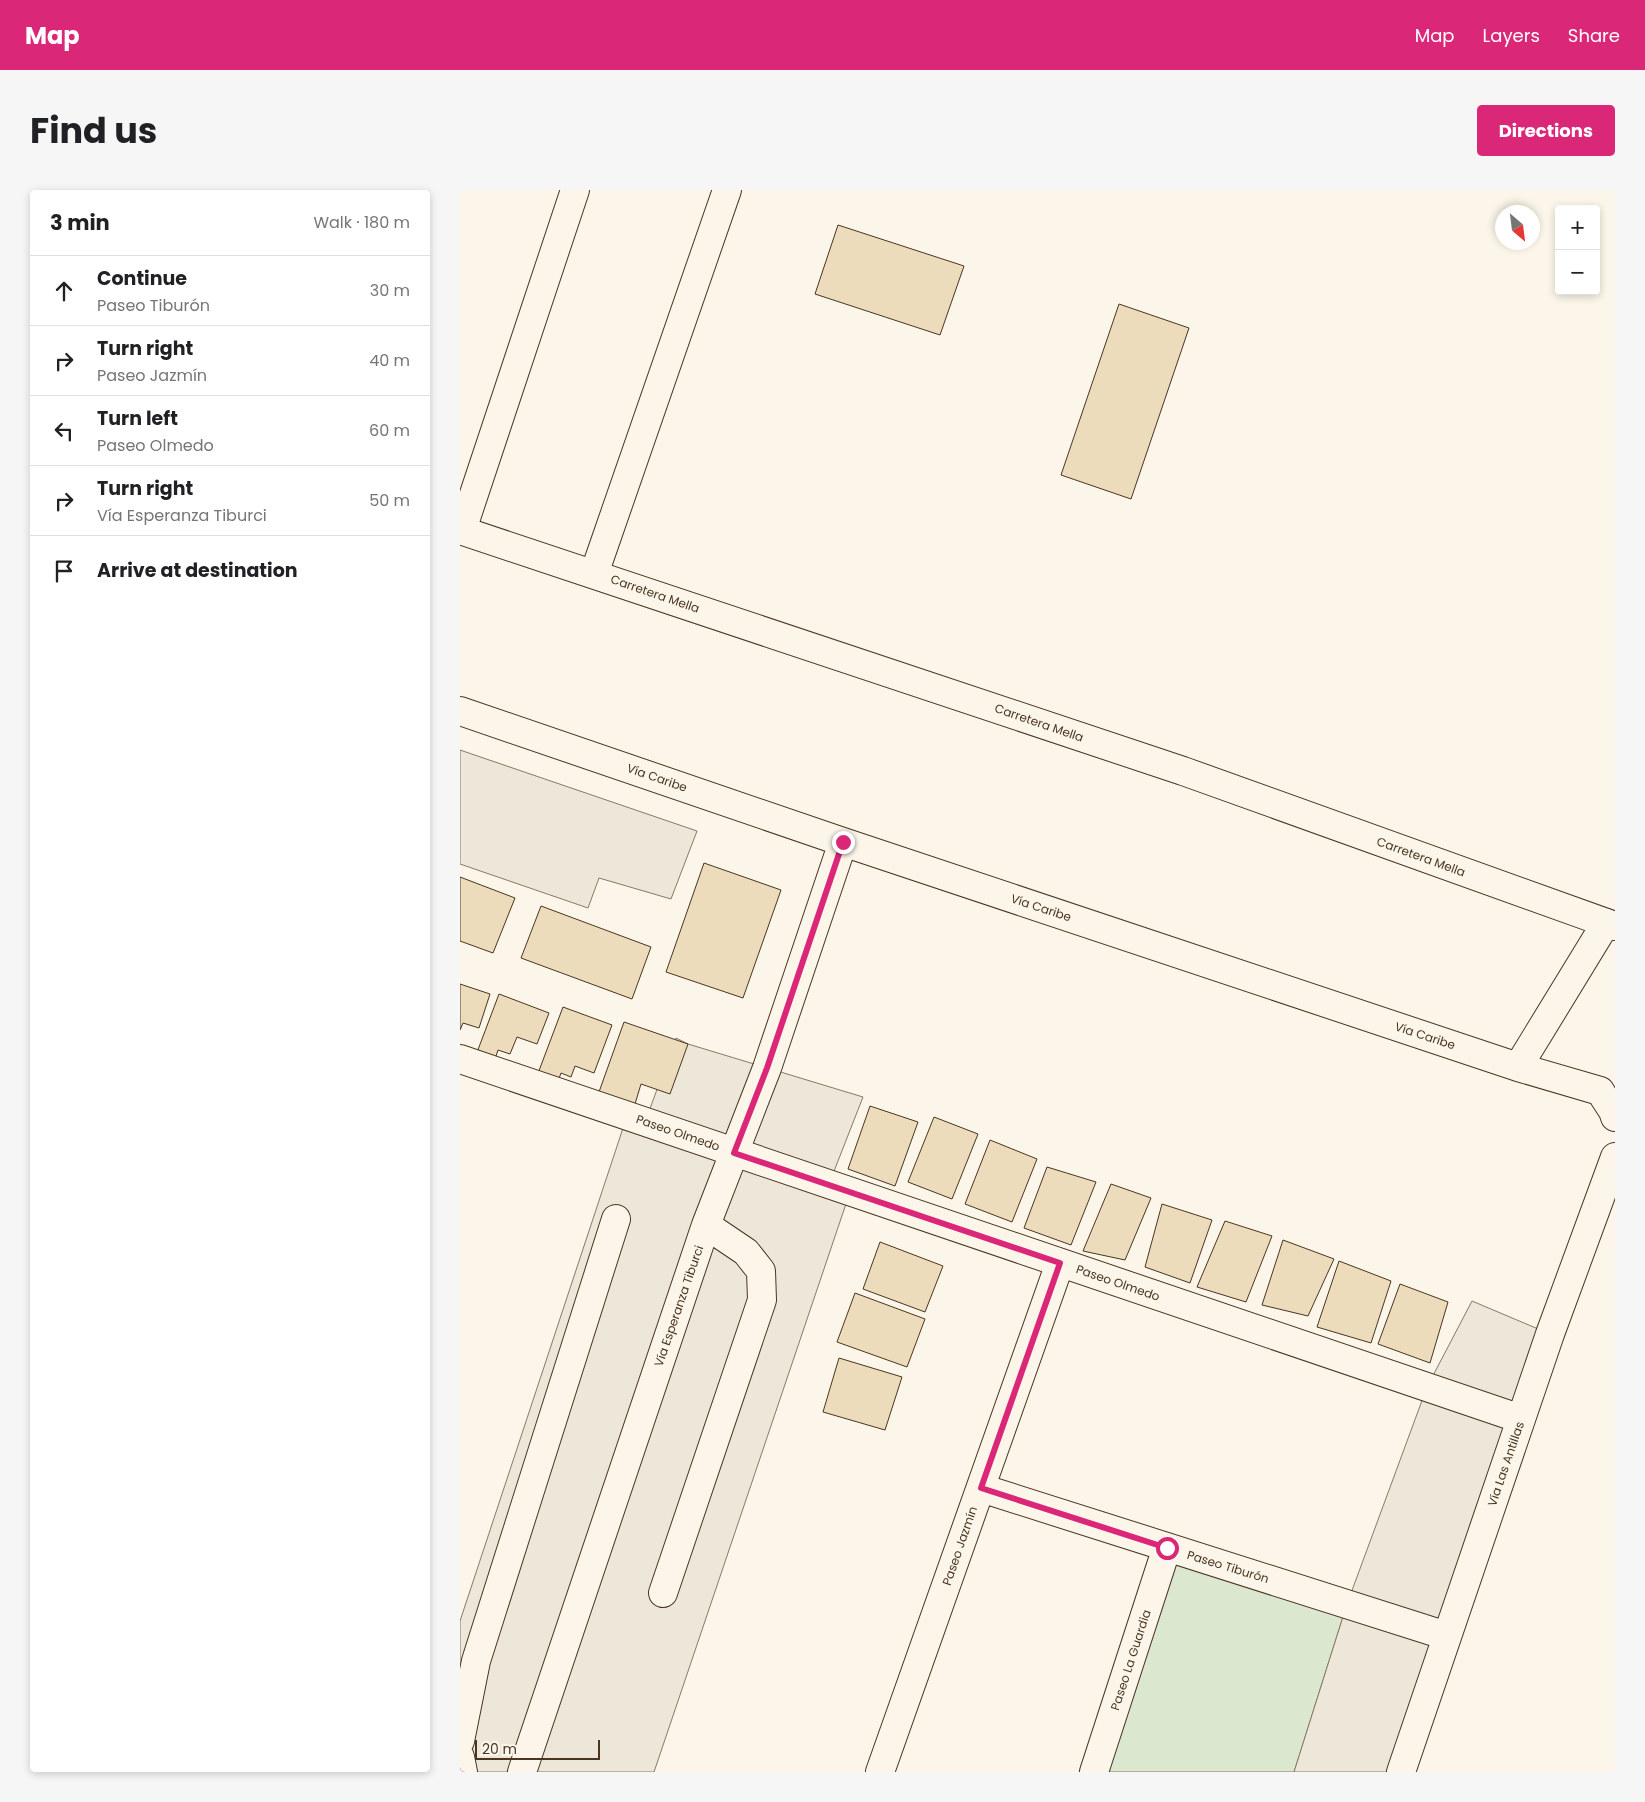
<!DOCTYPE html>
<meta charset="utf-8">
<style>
:root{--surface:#fff;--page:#f6f6f6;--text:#202124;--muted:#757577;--line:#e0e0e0;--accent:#db2777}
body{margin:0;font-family:Poppins,sans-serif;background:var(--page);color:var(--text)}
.controls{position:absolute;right:15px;top:15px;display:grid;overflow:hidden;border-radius:5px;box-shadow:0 2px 8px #0003}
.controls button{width:45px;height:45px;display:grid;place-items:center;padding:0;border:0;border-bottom:1px solid var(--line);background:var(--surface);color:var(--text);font:25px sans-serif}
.compass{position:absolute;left:1035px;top:15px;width:45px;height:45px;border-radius:50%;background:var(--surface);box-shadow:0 2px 8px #0003;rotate:152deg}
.scale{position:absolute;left:15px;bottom:12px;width:125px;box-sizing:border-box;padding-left:5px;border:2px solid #4a3520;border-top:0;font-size:14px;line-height:18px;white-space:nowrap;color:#4a3520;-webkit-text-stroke:4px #fbf6e9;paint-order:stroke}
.stop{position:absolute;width:15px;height:15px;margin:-11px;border:4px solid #db2777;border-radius:50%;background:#fff}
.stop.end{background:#db2777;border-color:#fff;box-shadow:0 1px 5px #0008}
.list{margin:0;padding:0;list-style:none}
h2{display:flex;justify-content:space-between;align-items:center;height:65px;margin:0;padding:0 20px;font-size:21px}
h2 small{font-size:16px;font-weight:400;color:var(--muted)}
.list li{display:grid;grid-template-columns:32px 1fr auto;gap:15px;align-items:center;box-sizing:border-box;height:70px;padding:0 20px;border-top:1px solid var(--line)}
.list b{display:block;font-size:19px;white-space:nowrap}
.list p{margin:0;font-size:16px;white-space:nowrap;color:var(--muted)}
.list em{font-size:16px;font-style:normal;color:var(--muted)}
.icon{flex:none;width:28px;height:28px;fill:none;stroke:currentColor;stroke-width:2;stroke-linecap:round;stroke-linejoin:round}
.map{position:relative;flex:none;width:1155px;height:1582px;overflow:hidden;border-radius:5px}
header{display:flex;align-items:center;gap:30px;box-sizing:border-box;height:70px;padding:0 25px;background:var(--accent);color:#fff}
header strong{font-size:24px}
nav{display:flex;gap:28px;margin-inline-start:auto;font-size:18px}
.intro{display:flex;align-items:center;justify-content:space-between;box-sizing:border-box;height:120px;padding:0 30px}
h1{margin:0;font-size:35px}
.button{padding:12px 22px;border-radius:5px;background:var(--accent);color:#fff;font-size:18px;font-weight:700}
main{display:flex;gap:30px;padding:0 30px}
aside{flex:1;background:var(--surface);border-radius:5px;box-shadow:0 2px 8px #0003}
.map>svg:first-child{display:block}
.green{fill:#dce7d0;stroke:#887966}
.parking{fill:#ede7d9;stroke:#887966}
.building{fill:#ecdcbc;stroke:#4a3520}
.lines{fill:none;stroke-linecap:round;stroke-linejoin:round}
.minor-casing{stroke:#4a3520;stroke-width:30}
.major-casing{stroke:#4a3520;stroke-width:30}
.minor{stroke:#fbf6e9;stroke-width:28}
.major{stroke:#fbf6e9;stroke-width:28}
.route{stroke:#db2777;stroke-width:6}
.labels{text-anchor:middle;stroke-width:4;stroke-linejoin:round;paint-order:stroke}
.street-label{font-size:12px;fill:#4a3520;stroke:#fbf6e9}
</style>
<header>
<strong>Map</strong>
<nav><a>Map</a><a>Layers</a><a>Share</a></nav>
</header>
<div class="intro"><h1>Find us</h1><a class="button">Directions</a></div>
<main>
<aside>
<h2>3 min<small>Walk · 180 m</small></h2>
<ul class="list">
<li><svg class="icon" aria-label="ahead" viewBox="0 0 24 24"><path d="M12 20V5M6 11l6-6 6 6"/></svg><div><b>Continue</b><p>Paseo Tiburón</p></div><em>30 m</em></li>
<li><svg class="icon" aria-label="right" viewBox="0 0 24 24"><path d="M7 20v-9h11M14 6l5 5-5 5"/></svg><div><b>Turn right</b><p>Paseo Jazmín</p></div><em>40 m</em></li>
<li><svg class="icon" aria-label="left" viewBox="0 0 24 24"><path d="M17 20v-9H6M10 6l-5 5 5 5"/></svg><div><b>Turn left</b><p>Paseo Olmedo</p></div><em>60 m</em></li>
<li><svg class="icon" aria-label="right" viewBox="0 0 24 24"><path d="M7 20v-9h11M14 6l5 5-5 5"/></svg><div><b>Turn right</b><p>Vía Esperanza Tiburci</p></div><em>50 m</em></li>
<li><svg class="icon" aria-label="arrive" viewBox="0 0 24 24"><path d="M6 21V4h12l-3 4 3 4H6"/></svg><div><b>Arrive at destination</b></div></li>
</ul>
</aside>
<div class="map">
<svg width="1155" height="1582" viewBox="0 0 1155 1582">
<rect width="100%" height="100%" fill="#fbf6e9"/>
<path class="green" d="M707,1357L887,1414L834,1582H634Z"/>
<path class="parking" d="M0,560L237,641L211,709L139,688L128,718L0,674Z
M216,848L228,854L403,907L369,994L390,1002L194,1582H0V1431L167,926L185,932Z
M1012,1111L1090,1144L941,1582H834L887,1414L967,1197Z"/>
<path class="building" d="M378,35L504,76L480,145L355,104Z
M659,114L729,138L671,309L601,285Z
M244,673L321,700L283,808L206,782Z
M0,687L55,708L33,763L0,751Z
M81,716L191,757L172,809L61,768Z
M0,794L30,804L19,838L3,833L0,840Z
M39,804L89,823L77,854L57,847L50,864L38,860L34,872L16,865Z
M103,817L152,835L134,883L115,876L111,887L101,883L97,894L77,886Z
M164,832L228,854L210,904L181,894L175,914L139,902Z
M410,916L458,932L435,996L388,979Z
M474,927L518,944L492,1009L448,992Z
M530,950L577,969L552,1032L505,1014Z
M587,977L636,992L611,1055L564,1038Z
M651,994L691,1008L665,1070L623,1061Z
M702,1014L752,1030L730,1093L685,1077Z
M765,1031L812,1046L786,1112L737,1097Z
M823,1050L874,1069L848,1126L802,1115Z
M420,1052L483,1076L465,1122L403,1099Z
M879,1071L931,1091L911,1153L857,1137Z
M940,1094L988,1112L970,1173L918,1154Z
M395,1103L465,1129L447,1177L377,1152Z
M379,1168L442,1187L425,1240L363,1222Z"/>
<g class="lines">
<defs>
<path id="minor" d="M2,340L115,0
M134,384L267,0
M0,521L383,652L1058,877L1140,901L1153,921L1155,927
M0,869L1061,1229
M1058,877L1146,733
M521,1298L987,1446
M203,1403L302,1110L301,1081L286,1062L246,1035
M0,1551L16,1471L156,1029
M0,1567L3,1582
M62,1582L246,1035L307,878L383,652
M420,1582L600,1073
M634,1582L707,1357
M941,1582L1090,1144L1155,967"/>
<path id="major" d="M0,340L723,581L1155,736"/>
</defs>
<use href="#minor" class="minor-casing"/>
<use href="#major" class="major-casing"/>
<use href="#minor" class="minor"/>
<use href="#major" class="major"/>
</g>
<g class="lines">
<path class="route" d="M383,652L307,878L274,963L600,1073L521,1298L707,1358"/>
</g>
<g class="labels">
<g class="street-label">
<text transform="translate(195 404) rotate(19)" y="4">Carretera Mella</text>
<text transform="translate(579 533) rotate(19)" y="4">Carretera Mella</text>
<text transform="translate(197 588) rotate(19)" y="4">Vía Caribe</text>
<text transform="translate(961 667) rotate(20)" y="4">Carretera Mella</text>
<text transform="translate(581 718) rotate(18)" y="4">Vía Caribe</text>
<text transform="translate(965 846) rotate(18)" y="4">Vía Caribe</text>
<text transform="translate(218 943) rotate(19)" y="4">Paseo Olmedo</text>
<text transform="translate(658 1093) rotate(19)" y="4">Paseo Olmedo</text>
<text transform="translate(219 1116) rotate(-71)" y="4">Vía Esperanza Tiburci</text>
<text transform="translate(1046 1274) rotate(-71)" y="4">Vía Las Antillas</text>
<text transform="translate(500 1356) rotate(-71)" y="4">Paseo Jazmín</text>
<text transform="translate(768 1377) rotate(17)" y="4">Paseo Tiburón</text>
<text transform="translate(671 1470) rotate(-72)" y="4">Paseo La Guardia</text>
</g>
</g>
</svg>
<div class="controls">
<button>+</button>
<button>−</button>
</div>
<svg class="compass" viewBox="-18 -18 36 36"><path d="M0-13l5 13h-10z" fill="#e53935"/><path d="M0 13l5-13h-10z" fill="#757577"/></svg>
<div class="scale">20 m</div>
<div class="stop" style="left:707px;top:1358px"></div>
<div class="stop end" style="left:383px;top:652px"></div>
</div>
</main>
